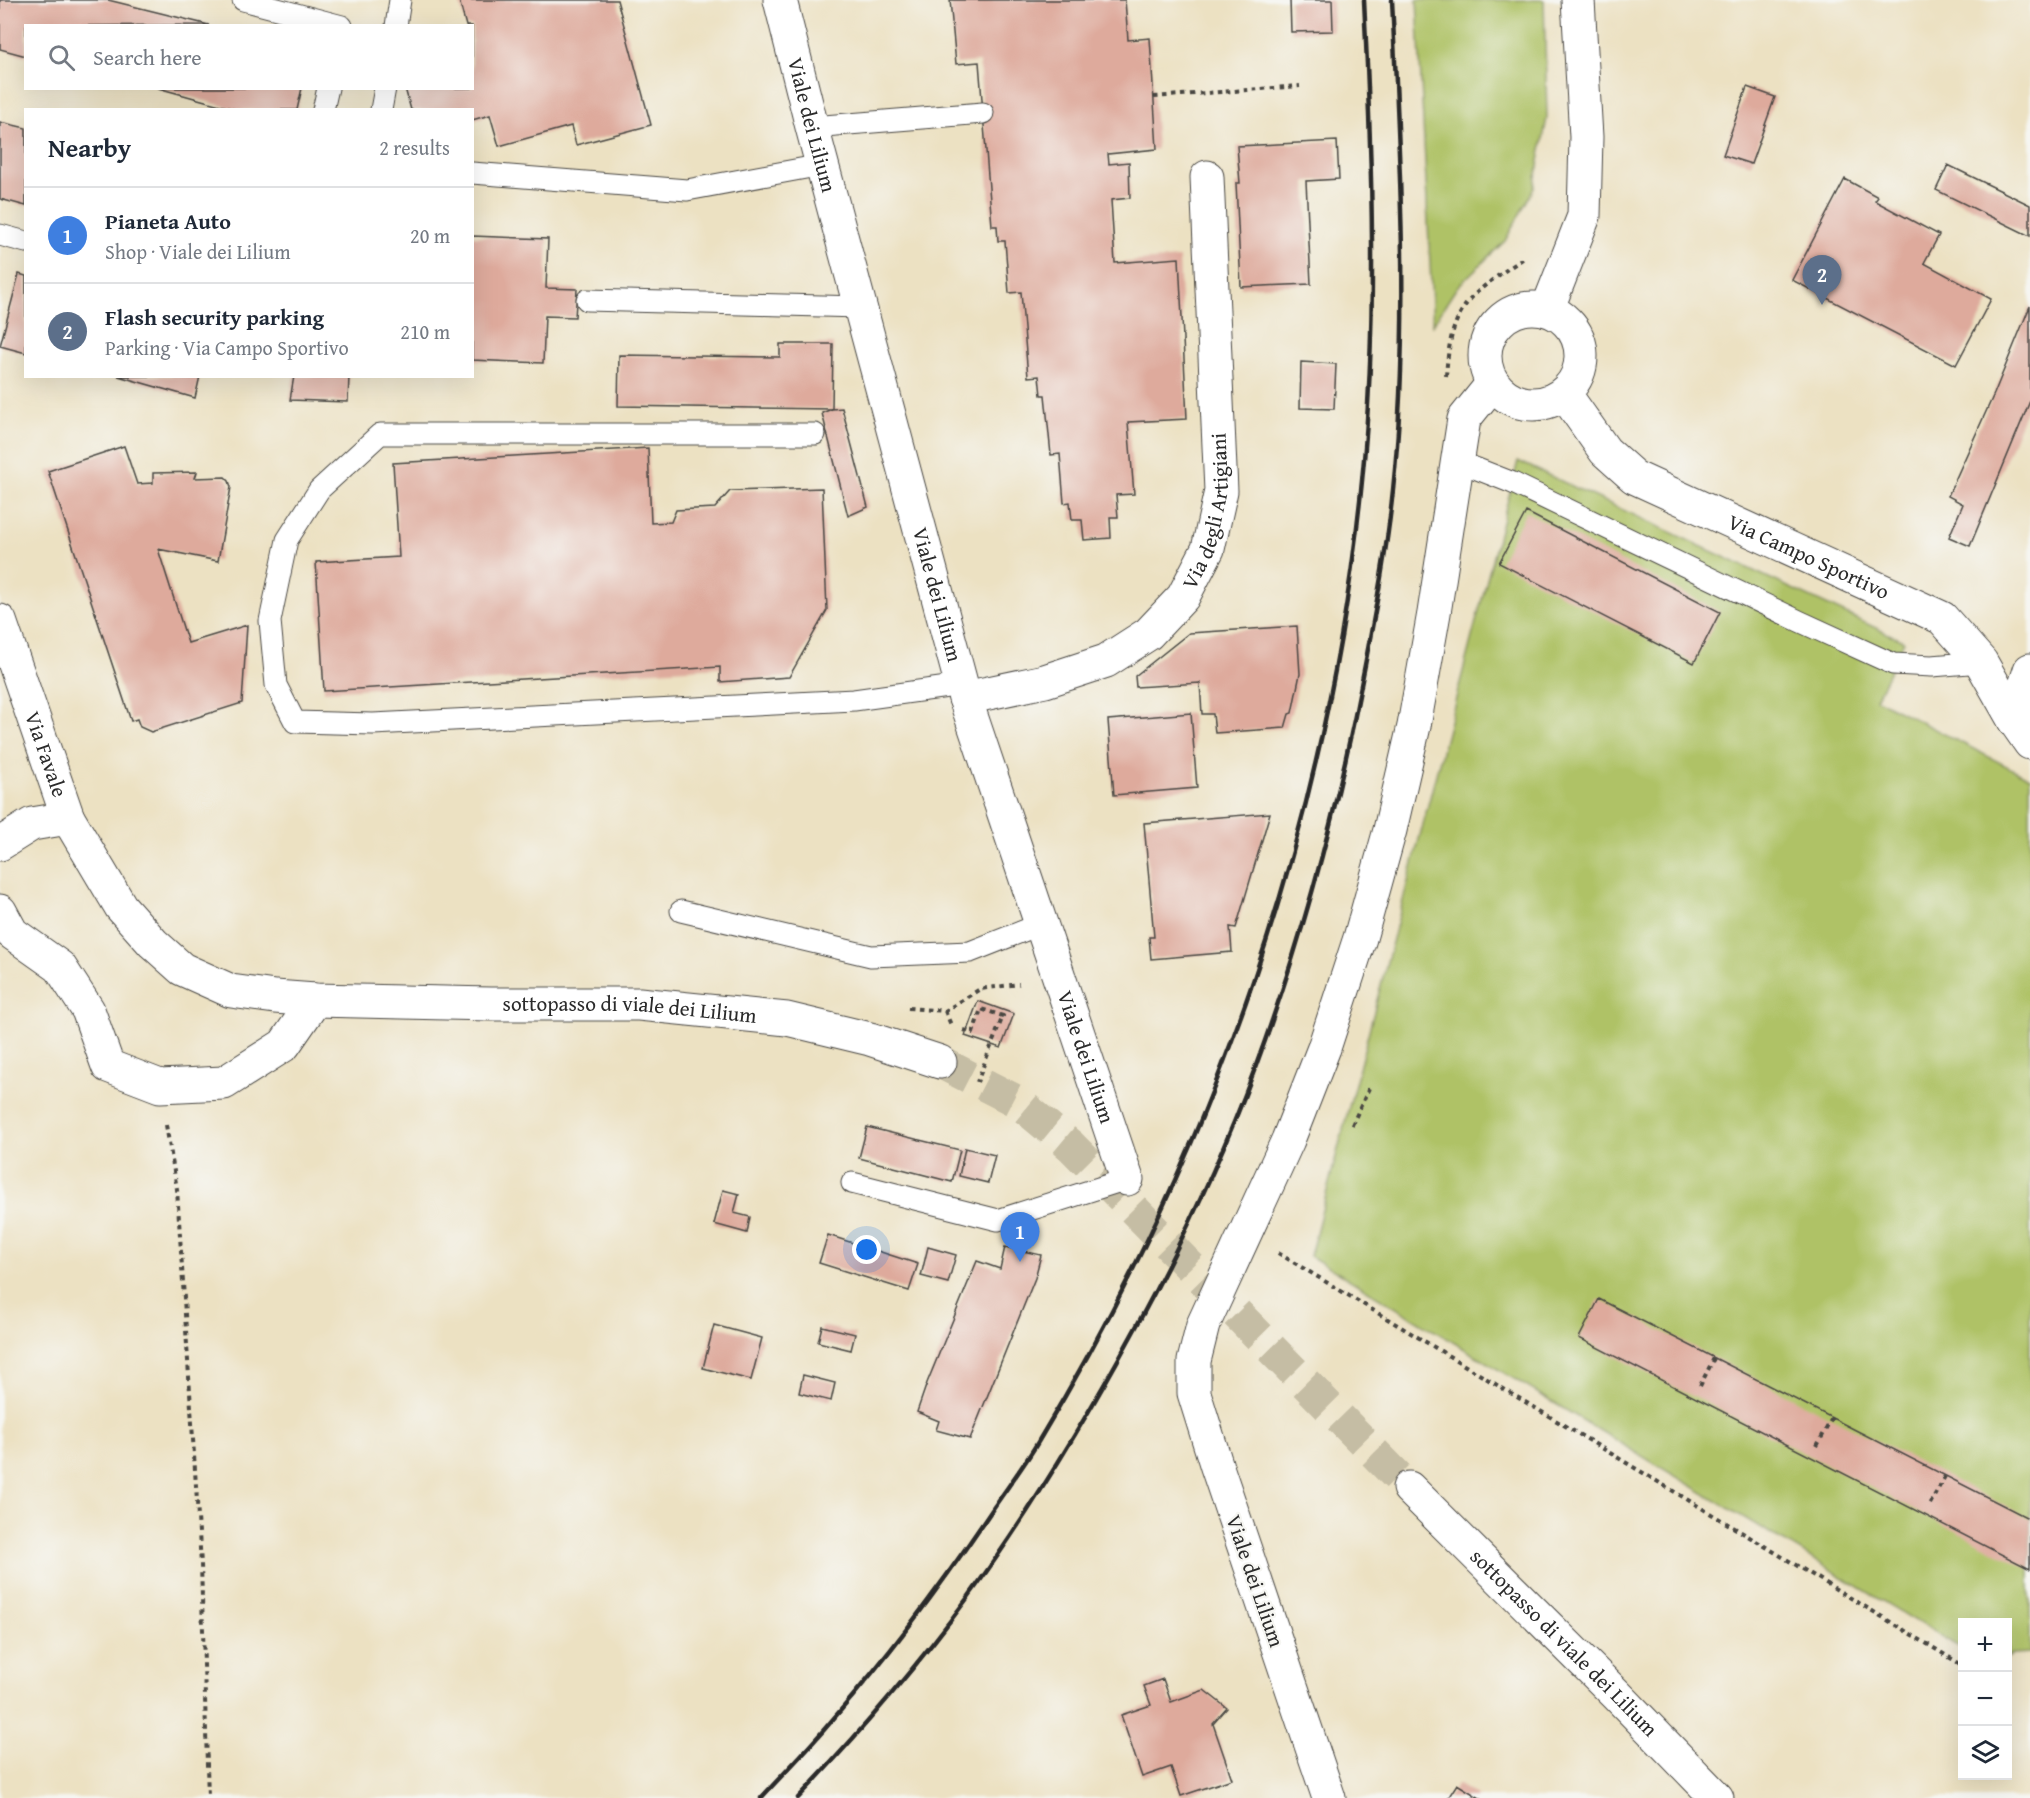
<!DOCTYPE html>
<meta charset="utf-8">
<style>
:root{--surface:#fff;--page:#f6f6f7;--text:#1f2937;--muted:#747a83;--line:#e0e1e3;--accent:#111827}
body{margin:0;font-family:"Gentium Book Plus",serif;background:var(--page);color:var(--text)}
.controls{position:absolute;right:18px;bottom:18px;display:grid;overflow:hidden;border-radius:0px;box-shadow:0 6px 24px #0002}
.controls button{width:54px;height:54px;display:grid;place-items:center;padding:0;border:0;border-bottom:2px solid var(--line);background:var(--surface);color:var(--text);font:30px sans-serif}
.you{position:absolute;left:867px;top:1250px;width:21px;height:21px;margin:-15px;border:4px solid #fff;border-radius:50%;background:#1a73e8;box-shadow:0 0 0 9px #1a73e833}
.badge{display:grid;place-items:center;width:39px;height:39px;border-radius:50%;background:var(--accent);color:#fff;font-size:20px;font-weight:700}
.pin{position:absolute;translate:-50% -50px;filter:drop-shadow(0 2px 3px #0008)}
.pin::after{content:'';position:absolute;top:32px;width:21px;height:18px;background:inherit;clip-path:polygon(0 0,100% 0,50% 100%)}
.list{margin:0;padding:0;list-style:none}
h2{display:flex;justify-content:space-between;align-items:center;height:78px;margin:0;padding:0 24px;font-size:26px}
h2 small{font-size:20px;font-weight:400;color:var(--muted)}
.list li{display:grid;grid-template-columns:39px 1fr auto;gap:18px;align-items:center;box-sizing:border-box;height:96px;padding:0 24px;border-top:2px solid var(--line)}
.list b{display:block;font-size:22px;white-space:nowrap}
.list p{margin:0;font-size:20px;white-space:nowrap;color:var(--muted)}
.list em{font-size:20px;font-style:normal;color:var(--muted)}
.icon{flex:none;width:33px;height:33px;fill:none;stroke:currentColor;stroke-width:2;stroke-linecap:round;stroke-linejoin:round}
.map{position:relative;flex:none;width:2030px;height:1798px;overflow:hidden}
.search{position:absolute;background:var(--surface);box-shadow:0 6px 24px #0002;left:24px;top:24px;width:450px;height:66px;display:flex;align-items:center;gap:15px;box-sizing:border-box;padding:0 21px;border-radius:0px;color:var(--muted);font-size:22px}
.panel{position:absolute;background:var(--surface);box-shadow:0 6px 24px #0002;left:24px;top:108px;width:450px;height:270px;border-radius:0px}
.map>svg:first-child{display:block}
.green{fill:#afc266;stroke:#6d7648;stroke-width:1.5}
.building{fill:#deaa9c}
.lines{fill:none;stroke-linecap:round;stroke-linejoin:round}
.secondary-tunnel{stroke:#c5bda4;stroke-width:33;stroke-dasharray:33 16;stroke-linecap:butt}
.service-casing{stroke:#484642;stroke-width:23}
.minor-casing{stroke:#484642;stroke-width:35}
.secondary-casing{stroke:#484642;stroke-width:35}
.path{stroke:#484642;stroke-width:4;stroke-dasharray:4.5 4.5;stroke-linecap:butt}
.service{stroke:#fff;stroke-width:21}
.minor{stroke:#fff;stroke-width:33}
.secondary{stroke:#fff;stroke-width:33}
.rail{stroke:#2b2b2b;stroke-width:4.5}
.labels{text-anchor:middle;stroke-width:4.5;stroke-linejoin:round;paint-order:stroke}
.street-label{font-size:21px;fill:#2b2b2b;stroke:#f6f6f2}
</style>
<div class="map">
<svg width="2030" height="1798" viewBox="0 0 2030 1798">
<rect width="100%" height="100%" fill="#f6f6f2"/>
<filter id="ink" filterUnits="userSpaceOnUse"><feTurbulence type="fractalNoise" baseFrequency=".0167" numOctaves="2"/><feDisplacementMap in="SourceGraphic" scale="12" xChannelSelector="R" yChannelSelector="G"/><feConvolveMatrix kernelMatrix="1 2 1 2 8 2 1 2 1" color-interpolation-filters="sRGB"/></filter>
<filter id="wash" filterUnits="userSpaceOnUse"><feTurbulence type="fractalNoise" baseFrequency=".008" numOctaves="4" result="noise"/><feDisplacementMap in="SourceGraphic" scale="24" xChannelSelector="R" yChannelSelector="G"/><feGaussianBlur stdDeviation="1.35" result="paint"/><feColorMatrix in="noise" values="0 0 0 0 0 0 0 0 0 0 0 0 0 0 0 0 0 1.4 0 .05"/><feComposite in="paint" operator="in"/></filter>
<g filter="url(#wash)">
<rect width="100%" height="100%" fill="#ece1c2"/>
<path class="green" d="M1417,0H1544L1547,118L1534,188L1505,241L1457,287L1433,324Z
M1518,461L1904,641L1876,699L2030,778V1653L2012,1654L2008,1658V1622H1962V1649L1310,1256Z"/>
<g id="blocks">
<path class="building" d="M0,0H108L209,25L26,26V56L0,49Z
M459,0H617L651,125L576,145L571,126L499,146L490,115L472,120V110H411L405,88H472V26H466Z
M950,0H1125L1128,40L1150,38L1157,149L1108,154L1109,164L1129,162L1130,198L1111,200L1115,263L1179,258L1187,419L1128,422L1134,494L1116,495L1118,517H1110L1111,538L1084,540L1082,520H1072L1070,502L1064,503L1060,454L1051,455L1045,395H1041L1039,376L1028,377L1021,292L1009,293L1005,241H998L997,226H992L979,62L956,64Z
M1290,0H1332L1333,31L1291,32Z
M1747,87L1775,97L1751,164L1723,155Z
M158,88H302L297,110H238Z
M0,122L26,128V206L0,199Z
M1337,141L1339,179L1306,181L1311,284L1241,287L1236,183H1240L1237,146Z
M1948,165L2030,205V236L1936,190Z
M1845,179L1878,197L1875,201L1939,235L1924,263L1991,299L1956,365L1792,280Z
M472,236L548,239L546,288L577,289L575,317L545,316L543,363L472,360Z
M19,274L26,276V353L0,346Z
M2030,306V401L1970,546L1949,537L1963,504L1948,496L1994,394Z
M780,344H833L832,409L618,406L619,355L780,357Z
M1301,362L1336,364L1334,409L1300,408Z
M118,376H200L195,398Z
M294,376H349L348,402L290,400Z
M842,408L868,507L848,516L822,413L832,409Z
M124,446L137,484L153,483V473L197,472L195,478L225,477L229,481L231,487L218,561L158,549L188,643L247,625L242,703L151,732L140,727L137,719L131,721L48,471Z
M648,448L651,523L671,522L676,510L715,508L730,491L822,488L827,610L789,677L720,682V667L324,691L316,562L399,557L393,463Z
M1526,512L1720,612L1694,663L1499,563Z
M1297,626L1300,674L1292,713L1289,714L1285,728L1215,733L1213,714H1202L1200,683L1136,687L1135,676L1189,633Z
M1191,713L1197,788L1114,795L1108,720Z
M1270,813L1236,928L1230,927L1232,952L1151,959L1149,937H1154L1144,823Z
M978,1001L1014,1014L1001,1048L965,1036Z
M867,1127L960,1150L952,1182L859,1158Z
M965,1148L995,1155L988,1183L959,1176Z
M723,1190L739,1194L734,1213L750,1217L747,1233L714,1224Z
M828,1235L918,1264L909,1291L819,1263Z
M928,1247L956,1255L948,1283L921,1276Z
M1005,1247L1041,1255L1035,1278L970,1439L936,1430L939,1421L917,1412L927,1383L977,1261L1000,1269Z
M1599,1299L2030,1519V1569L1579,1338Z
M714,1325L762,1338L751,1380L703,1368Z
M822,1326L855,1334L851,1350L818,1342Z
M803,1375L835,1383L831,1401L799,1393Z
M1163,1679L1171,1702L1204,1690L1227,1708L1213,1724L1232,1779L1181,1796L1171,1767L1142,1777L1121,1715L1151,1705L1144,1686Z
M1457,1784L1480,1798H1448Z"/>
</g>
</g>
<g filter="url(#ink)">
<use href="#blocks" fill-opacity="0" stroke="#484642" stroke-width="1.5"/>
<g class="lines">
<path class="secondary-tunnel" d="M940,1062L1018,1102L1071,1146L1409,1488"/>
<defs>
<path id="service" d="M243,0L342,26
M396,26L400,0
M323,110L328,88
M381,110L385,88
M812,127L983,113
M472,173L687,190L822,165
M0,235L26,242
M587,300L860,307
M815,434H380L319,490L287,540L270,621L276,685L295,722L373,724L854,700L962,685
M1457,461L1513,483L1799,621L1893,664L1932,666L1981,662
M681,911L871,956L970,952L1041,924
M852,1183L998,1220L1127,1179"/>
<g id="minor">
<path id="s1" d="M780,0L812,127L965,698L1127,1179"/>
<circle cx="1533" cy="356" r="48"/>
<path d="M1547,310L1584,216L1586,137L1578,0"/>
<path id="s2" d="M1564,393L1605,451L1634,477L1942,618L1981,662L2014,720L2030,743"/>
<path id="s3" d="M965,698L1045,681L1106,661L1148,634L1183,597L1208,549L1221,491L1207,177"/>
<path d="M2014,720L2030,670"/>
<path d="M1329,1798L1217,1467L1194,1393V1361L1203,1325L1288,1140L1324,1048L1360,938L1390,830L1414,726L1434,613L1464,419L1493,383"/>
</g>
<g id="secondary">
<path id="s4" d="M0,621L68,818"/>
<path id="s5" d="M0,844L32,824L68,818L121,907L153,943L182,969L231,991L275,997L315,1000L490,1004H639L787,1019L870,1039L940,1062"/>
<path d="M0,911L12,933L60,967L88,1010L108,1066L160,1086L224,1083L284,1045L315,1000"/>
<path id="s6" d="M1409,1488L1617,1695L1717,1798"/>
</g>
</defs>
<use href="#service" class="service-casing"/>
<use href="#minor" class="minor-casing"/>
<use href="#secondary" class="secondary-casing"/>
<path class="path" d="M1154,97L1300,86
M1446,376C1451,305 1468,296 1524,258
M908,1008L945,1011L980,989L1019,984
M945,1011L951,1025
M964,1030L973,1033L981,1009L1003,1016L977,1082
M166,1125L177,1189L201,1564L208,1798
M1352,1125L1369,1088
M1278,1253L1962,1665
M1700,1386L1714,1358
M1817,1446L1832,1418
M1930,1504L1945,1476"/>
<use href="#service" class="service"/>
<use href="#minor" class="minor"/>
<use href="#secondary" class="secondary"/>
<path class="rail" d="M761,1798C785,1772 811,1746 834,1718C892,1652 945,1580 994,1507C1009,1485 1025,1464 1038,1442C1214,1151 1329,820 1362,481C1378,321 1372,160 1364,0
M798,1798C859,1734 917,1666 969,1596C1031,1511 1085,1421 1135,1329C1180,1246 1221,1160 1254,1071C1303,939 1339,803 1365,665C1376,607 1387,549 1393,490C1410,328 1400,163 1392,0"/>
</g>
</g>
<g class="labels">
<g class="street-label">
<text dy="7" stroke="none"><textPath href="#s1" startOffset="129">Viale dei Lilium</textPath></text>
<text dy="7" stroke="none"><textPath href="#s3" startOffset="338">Via degli Artigiani</textPath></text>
<text dy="7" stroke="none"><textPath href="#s2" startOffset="302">Via Campo Sportivo</textPath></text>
<text dy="7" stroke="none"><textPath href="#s1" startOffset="615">Viale dei Lilium</textPath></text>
<text dy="7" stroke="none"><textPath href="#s4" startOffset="141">Via Favale</textPath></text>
<text dy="7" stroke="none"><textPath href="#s5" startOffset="718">sottopasso di viale dei Lilium</textPath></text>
<text dy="7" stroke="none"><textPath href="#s1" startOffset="1101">Viale dei Lilium</textPath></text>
<text transform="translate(1255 1581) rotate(71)" y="7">Viale dei Lilium</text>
<text dy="7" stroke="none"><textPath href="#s6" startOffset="219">sottopasso di viale dei Lilium</textPath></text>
</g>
</g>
</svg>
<div class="controls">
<button>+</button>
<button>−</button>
<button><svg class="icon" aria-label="layers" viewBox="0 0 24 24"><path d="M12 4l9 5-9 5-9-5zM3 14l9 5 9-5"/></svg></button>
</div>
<div class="you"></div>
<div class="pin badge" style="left:1020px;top:1262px;background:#3f7fe0">1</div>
<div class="pin badge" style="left:1822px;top:305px;background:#5c6f8a">2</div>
<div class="search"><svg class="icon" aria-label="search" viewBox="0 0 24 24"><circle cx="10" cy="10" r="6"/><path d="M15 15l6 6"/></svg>Search here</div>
<section class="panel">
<h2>Nearby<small>2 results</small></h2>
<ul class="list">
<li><span class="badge" style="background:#3f7fe0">1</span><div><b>Pianeta Auto</b><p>Shop · Viale dei Lilium</p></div><em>20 m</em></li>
<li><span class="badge" style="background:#5c6f8a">2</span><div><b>Flash security parking</b><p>Parking · Via Campo Sportivo</p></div><em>210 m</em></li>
</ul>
</section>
</div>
